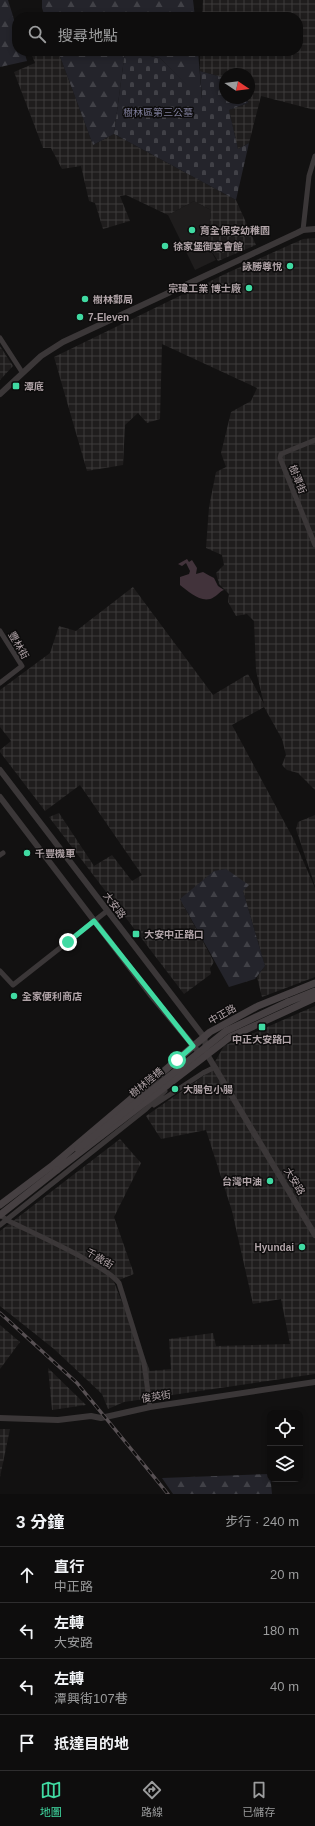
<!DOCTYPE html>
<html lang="zh-TW">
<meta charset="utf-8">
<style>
:root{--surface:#0e0d0d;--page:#1c1b1b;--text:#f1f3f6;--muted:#9b9c9d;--line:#2e2d2e;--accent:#40daa2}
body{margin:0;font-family:Arial,"Noto Sans TC",sans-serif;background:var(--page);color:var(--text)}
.controls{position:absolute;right:12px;bottom:12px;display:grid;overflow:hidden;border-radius:8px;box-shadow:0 2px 6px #0003}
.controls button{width:36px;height:36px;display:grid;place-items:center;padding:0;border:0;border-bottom:1px solid var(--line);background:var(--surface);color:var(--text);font:20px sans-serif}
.compass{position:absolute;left:219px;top:68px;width:36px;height:36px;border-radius:50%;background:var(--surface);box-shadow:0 2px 6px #0003;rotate:103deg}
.stop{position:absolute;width:12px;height:12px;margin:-9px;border:3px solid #40daa2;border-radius:50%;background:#fff}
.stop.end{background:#40daa2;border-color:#fff;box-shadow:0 1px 4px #0008}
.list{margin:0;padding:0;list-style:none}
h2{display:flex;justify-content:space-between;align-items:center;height:52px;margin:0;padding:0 16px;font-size:17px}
h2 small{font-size:13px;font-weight:400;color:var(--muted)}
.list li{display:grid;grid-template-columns:26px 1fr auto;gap:12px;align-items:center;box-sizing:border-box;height:56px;padding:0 16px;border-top:1px solid var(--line)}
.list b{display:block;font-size:15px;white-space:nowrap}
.list p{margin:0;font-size:13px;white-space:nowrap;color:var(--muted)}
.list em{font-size:13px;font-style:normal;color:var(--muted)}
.icon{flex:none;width:22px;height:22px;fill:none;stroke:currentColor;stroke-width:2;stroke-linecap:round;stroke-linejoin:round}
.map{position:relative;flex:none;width:315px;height:1494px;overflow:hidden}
.search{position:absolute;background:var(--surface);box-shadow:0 2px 6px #0003;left:12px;right:12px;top:12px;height:44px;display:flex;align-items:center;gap:10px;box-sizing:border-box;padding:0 14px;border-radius:16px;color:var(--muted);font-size:15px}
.sheet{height:276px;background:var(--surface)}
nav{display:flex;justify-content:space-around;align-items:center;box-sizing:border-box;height:56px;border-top:1px solid var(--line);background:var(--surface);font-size:11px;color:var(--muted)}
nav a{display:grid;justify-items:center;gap:2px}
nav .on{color:var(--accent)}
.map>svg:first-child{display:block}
.built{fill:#1f1d1d}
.industrial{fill:url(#industrial-grid)}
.forest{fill:url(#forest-firs)}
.cemetery{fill:url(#cemetery-stones)}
.water{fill:#42333b}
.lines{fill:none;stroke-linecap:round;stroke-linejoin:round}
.minor{stroke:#3b3738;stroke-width:5}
.tertiary{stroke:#3b3738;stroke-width:6}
.secondary{stroke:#464042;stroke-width:7}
.rail-casing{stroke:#575053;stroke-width:3.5}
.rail{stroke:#0d0c0c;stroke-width:2;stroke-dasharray:6;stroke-linecap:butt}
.secondary-bridge{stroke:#464042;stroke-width:7}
.route{stroke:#40daa2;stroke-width:5}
.poi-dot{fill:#40daa2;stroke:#0d0c0c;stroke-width:1.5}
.labels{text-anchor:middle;stroke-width:3;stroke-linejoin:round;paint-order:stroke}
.park-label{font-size:10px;fill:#7e7d9a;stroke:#0d0c0c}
.poi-label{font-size:10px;font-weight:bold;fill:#b1a4a8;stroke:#0d0c0c;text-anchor:start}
.street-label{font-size:10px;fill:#b1a4a8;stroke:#0d0c0c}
</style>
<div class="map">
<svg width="315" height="1494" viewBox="0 0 315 1494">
<defs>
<pattern id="industrial-grid" width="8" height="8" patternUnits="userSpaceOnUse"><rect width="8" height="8" fill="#1f1d1d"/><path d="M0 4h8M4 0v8" fill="none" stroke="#3d3b3b"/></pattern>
<pattern id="forest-firs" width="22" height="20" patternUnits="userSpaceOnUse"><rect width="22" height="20" fill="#24242b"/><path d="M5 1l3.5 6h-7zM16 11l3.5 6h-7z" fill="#414147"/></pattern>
<pattern id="cemetery-stones" width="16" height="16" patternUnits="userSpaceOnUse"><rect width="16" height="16" fill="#24242b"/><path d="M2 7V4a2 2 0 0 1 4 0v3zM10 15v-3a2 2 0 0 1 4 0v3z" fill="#414147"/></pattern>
</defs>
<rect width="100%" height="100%" fill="#121111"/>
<path class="built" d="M194,201L211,210L207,244L216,260L195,270L168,215Z"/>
<path class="industrial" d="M203,0H315V110L261,96L249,143L238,149L229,110L248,103L249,74H225V78L200,71V51H298V17H202Z
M30,51H58L93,145L114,134L236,200L256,245L218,261L207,244L211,210L194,201L168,215L126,195L120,196L130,221L103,229L95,203L89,201L81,166L62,169L51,148H43L14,72L35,63Z
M315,238V790L298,773L287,770L282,765L286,755L282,739L264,707L232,725L294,840L315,888V977L262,997L257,977L265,966L243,891L180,899L214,962L210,968L211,974L184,994L49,817L59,813L94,866L112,855L132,881L142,875L80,785L45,811L0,752V750L11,741L0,727V690L50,653L59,626L76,631L133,587L213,695L248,674L264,704L256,671L254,621L247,614L236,616L228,602L229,594L219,584L216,573L224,565L222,555L206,548L209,507L216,472L226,467L221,453L231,412L251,401L257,388L162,344L160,419L147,423L138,413L125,425L123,465L87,471L54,357L227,273L303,239Z
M0,346L13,366L0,380Z
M315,815V886L296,829L298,822Z
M315,1006V1374L124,1402L108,1409L102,1394L54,1349L0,1306V1231L120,1139L141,1163L114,1217L134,1274L114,1282L150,1371L171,1369L169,1339L213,1333L216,1346L290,1344L281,1299L253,1304L232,1211L206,1130L161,1139L146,1116L209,1072L224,1046Z
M0,1325L20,1342L0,1369Z
M48,1368L86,1405L52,1410Z
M0,1429H10L0,1477Z"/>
<path class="forest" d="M0,0H8L17,29V51H24L27,61L0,67Z
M42,0H193L195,17H45L42,8Z
M58,51H125L114,134L93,145Z
M131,51H198L202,100L160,58Z
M226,869L249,885L243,891L265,966L255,979L229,987L180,899L214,871Z
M270,1474L272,1494H173L162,1478Z"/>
<path class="cemetery" d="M125,51L160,58L202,99L200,71L225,78V98H247L248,103L229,110L238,149L249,143L236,200L114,134Z"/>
<path class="water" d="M187,559L189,562L192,560L197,568L196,574L203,572L210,576L214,578L218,586L224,590C220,591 218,595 214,597C203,605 189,592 180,585V577L189,574L190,571L186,563L182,566L178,564Z"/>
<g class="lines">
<path class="minor" d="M303,230L309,176L315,156
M0,338L22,372
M315,440L281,454L280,458L315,545
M0,631L22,666L0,683
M0,855L3,853
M0,971L13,985L107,911
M154,1105L203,1073L215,1067
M0,1215L7,1220C30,1232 106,1265 119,1283L144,1363L150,1407
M0,1225L146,1109L165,1091"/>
<path class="tertiary" d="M0,394L41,356L63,342L297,233L303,230L315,229
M0,770L204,1037L208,1056L315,1235
M0,797L150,994L196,1049
M0,1418L58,1420L91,1416L101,1418L150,1407L315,1382"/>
<path class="secondary" d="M288,1002L315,991
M57,1170L230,1037L315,998
M0,1205L53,1165L210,1032L258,1006L315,983"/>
<defs>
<path id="rail" d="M0,1313L77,1383L168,1494"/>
</defs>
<use href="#rail" class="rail-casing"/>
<use href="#rail" class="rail"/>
<path class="secondary-bridge" d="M78,1149L226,1031L288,1002
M0,1215L57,1170"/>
</g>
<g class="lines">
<path class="route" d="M68,942L94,921L193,1046L177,1060"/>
</g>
<g class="poi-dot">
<circle cx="192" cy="230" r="4"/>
<circle cx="165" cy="246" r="4"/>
<circle cx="290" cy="266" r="4"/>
<circle cx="249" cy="288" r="4"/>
<circle cx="85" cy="299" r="4"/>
<circle cx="80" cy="317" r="4"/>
<rect x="12" y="382" width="8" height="8" rx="2"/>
<circle cx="27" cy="853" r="4"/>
<rect x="132" y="930" width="8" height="8" rx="2"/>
<circle cx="14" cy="996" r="4"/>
<rect x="258" y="1023" width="8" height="8" rx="2"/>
<circle cx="175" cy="1089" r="4"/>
<circle cx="270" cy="1181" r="4"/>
<circle cx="302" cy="1247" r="4"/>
</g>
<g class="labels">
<g class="park-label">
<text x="158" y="116">樹林區第三公墓</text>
</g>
<g class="poi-label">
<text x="200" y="234">育全保安幼稚園</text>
<text x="173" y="250">徐家堡御宴會館</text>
<text x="282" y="270" text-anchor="end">詠勝尊悅</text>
<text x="241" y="292" text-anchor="end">宗瑋工業 博士廠</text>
<text x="93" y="303">樹林郵局</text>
<text x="88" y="321">7-Eleven</text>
<text x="24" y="390">潭底</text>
<text x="35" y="857">千豐機車</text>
<text x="144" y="938">大安中正路口</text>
<text x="22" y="1000">全家便利商店</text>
<text x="262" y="1043" text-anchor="middle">中正大安路口</text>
<text x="183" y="1093">大腸包小腸</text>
<text x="262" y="1185" text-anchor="end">台灣中油</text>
<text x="294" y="1251" text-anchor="end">Hyundai</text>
</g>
<g class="street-label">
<text transform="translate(298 479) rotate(68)" y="4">樹潭街</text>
<text transform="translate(19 645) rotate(60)" y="4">豐林街</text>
<text transform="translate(115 905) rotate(53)" y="4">大安路</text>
<text transform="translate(222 1014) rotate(-29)" y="4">中正路</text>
<text transform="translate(146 1082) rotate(-39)" y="4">樹林陸橋</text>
<text transform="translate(295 1181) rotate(59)" y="4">大安路</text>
<text transform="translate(100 1258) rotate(30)" y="4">千歲街</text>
<text transform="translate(156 1396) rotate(-9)" y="4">俊英街</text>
</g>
</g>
</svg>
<div class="controls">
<button><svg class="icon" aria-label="locate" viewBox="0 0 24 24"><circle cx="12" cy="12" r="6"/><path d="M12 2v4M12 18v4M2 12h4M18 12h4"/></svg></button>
<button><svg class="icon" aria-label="layers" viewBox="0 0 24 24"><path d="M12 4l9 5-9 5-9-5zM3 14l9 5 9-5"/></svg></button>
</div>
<svg class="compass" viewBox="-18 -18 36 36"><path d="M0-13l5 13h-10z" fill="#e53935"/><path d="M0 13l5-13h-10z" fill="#9b9c9d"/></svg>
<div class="stop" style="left:177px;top:1060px"></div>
<div class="stop end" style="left:68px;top:942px"></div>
<div class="search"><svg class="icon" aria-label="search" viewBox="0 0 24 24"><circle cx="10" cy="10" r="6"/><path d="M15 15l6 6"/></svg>搜尋地點</div>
</div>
<section class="sheet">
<h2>3 分鐘<small>步行 · 240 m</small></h2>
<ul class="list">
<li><svg class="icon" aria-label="ahead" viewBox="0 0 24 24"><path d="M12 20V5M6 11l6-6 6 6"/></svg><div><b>直行</b><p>中正路</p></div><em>20 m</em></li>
<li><svg class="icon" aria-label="left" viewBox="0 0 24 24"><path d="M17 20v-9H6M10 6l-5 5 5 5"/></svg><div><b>左轉</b><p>大安路</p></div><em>180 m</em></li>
<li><svg class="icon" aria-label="left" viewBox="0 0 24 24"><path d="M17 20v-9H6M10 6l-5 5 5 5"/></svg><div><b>左轉</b><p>潭興街107巷</p></div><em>40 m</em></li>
<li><svg class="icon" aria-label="arrive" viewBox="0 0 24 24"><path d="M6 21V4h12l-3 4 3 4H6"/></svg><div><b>抵達目的地</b></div></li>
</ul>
</section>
<nav>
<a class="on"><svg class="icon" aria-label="map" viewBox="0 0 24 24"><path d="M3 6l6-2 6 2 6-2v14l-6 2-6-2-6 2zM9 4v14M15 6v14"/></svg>地圖</a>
<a><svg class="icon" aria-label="directions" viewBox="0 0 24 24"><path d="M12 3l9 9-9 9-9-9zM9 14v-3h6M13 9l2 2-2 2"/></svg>路線</a>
<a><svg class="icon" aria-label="saved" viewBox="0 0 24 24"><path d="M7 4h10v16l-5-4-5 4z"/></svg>已儲存</a>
</nav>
